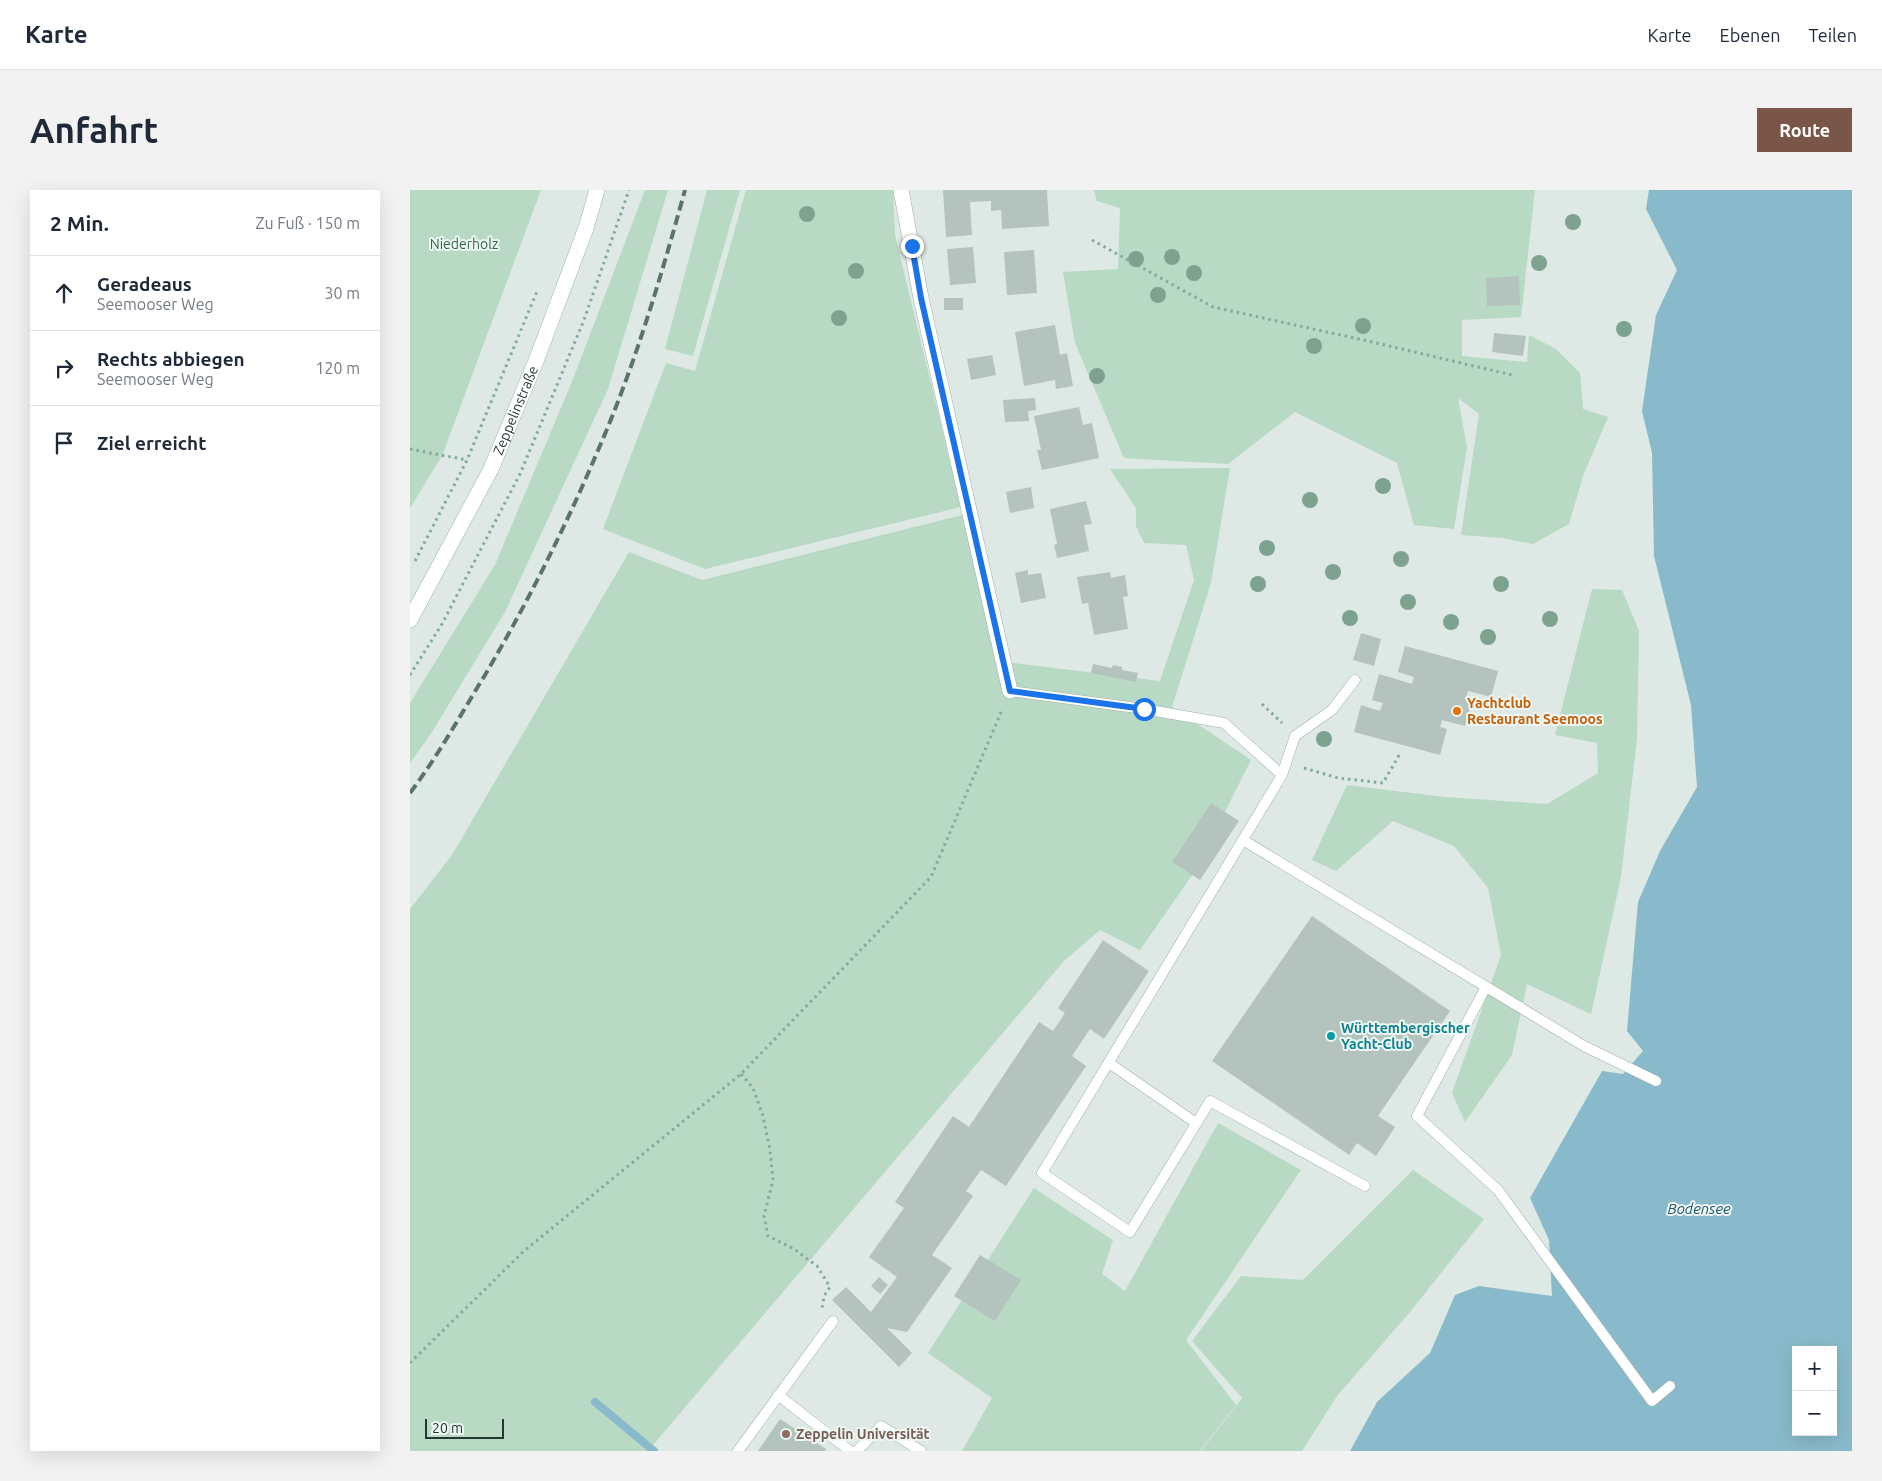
<!DOCTYPE html>
<html lang="de">
<meta charset="utf-8">
<style>
:root{--surface:#fff;--page:#f2f2f3;--text:#1f2937;--muted:#747a83;--line:#e0e1e3;--accent:#795648}
body{margin:0;font-family:Ubuntu,sans-serif;background:var(--page);color:var(--text)}
.controls{position:absolute;right:15px;bottom:15px;display:grid;overflow:hidden;border-radius:0px;box-shadow:0 5px 20px #0002}
.controls button{width:45px;height:45px;display:grid;place-items:center;padding:0;border:0;border-bottom:1px solid var(--line);background:var(--surface);color:var(--text);font:25px sans-serif}
.scale{position:absolute;left:15px;bottom:12px;width:79px;box-sizing:border-box;padding-left:5px;border:2px solid #213733;border-top:0;font-size:14px;line-height:18px;white-space:nowrap;color:#213733;-webkit-text-stroke:4px #eef6f2;paint-order:stroke}
.stop{position:absolute;width:15px;height:15px;margin:-11px;border:4px solid #1a73e8;border-radius:50%;background:#fff}
.stop.end{background:#1a73e8;border-color:#fff;box-shadow:0 1px 5px #0008}
.list{margin:0;padding:0;list-style:none}
h2{display:flex;justify-content:space-between;align-items:center;height:65px;margin:0;padding:0 20px;font-size:21px}
h2 small{font-size:16px;font-weight:400;color:var(--muted)}
.list li{display:grid;grid-template-columns:32px 1fr auto;gap:15px;align-items:center;box-sizing:border-box;height:75px;padding:0 20px;border-top:1px solid var(--line)}
.list b{display:block;font-size:19px;white-space:nowrap}
.list p{margin:0;font-size:16px;white-space:nowrap;color:var(--muted)}
.list em{font-size:16px;font-style:normal;color:var(--muted)}
.icon{flex:none;width:28px;height:28px;fill:none;stroke:currentColor;stroke-width:2;stroke-linecap:round;stroke-linejoin:round}
.map{position:relative;flex:none;width:1442px;height:1261px;overflow:hidden;border-radius:0px}
header{display:flex;align-items:center;gap:30px;box-sizing:border-box;height:70px;padding:0 25px;background:var(--surface);border-bottom:1px solid var(--line)}
header strong{font-size:24px}
nav{display:flex;gap:28px;margin-inline-start:auto;font-size:18px}
.intro{display:flex;align-items:center;justify-content:space-between;box-sizing:border-box;height:120px;padding:0 30px}
h1{margin:0;font-size:35px}
.button{padding:12px 22px;border-radius:0px;background:var(--accent);color:#fff;font-size:18px;font-weight:700}
main{display:flex;gap:30px;padding:0 30px}
aside{flex:1;background:var(--surface);border-radius:0px;box-shadow:0 5px 20px #0002}
.map>svg:first-child{display:block}
.green{fill:#b8d9c4}
.water{fill:#89bacb;fill-rule:evenodd}
.lines{fill:none;stroke-linecap:round;stroke-linejoin:round}
.stream{stroke:#89bacb;stroke-width:8}
.building{fill:#b4c3be}
.service-casing{stroke:#a2afac;stroke-width:11}
.minor-casing{stroke:#a2afac;stroke-width:16}
.secondary-casing{stroke:#9eb3ae;stroke-width:16}
.path{stroke:#81aaa1;stroke-width:3;stroke-dasharray:2.5 4;stroke-linecap:butt}
.service{stroke:#fff;stroke-width:10}
.minor{stroke:#fff;stroke-width:15}
.secondary{stroke:#fff;stroke-width:15}
.rail{stroke:#5b736f;stroke-width:4;stroke-dasharray:10 5;stroke-linecap:butt}
.tree{fill:#7da390}
.route{stroke:#1a73e8;stroke-width:6}
.food-dot{fill:#e8710a;stroke:#eef6f2;stroke-width:2}
.culture-dot{fill:#0f9aa8;stroke:#eef6f2;stroke-width:2}
.education-dot{fill:#8d6e63;stroke:#eef6f2;stroke-width:2}
.labels{text-anchor:middle;stroke-width:4;stroke-linejoin:round;paint-order:stroke}
.park-label{font-size:14px;fill:#2e6a4b;stroke:#eef6f2}
.street-label{font-size:14px;fill:#213733;stroke:#eef6f2}
.food-label{font-size:14px;font-weight:bold;fill:#c56008;stroke:#eef6f2;text-anchor:start}
.culture-label{font-size:14px;font-weight:bold;fill:#0d838f;stroke:#eef6f2;text-anchor:start}
.education-label{font-size:14px;font-weight:bold;fill:#785e54;stroke:#eef6f2;text-anchor:start}
.water-label{font-size:15px;font-style:italic;fill:#20596e;stroke:#eef6f2}
</style>
<header>
<strong>Karte</strong>
<nav><a>Karte</a><a>Ebenen</a><a>Teilen</a></nav>
</header>
<div class="intro"><h1>Anfahrt</h1><a class="button">Route</a></div>
<main>
<aside>
<h2>2 Min.<small>Zu Fuß · 150 m</small></h2>
<ul class="list">
<li><svg class="icon" aria-label="ahead" viewBox="0 0 24 24"><path d="M12 20V5M6 11l6-6 6 6"/></svg><div><b>Geradeaus</b><p>Seemooser Weg</p></div><em>30 m</em></li>
<li><svg class="icon" aria-label="right" viewBox="0 0 24 24"><path d="M7 20v-9h11M14 6l5 5-5 5"/></svg><div><b>Rechts abbiegen</b><p>Seemooser Weg</p></div><em>120 m</em></li>
<li><svg class="icon" aria-label="arrive" viewBox="0 0 24 24"><path d="M6 21V4h12l-3 4 3 4H6"/></svg><div><b>Ziel erreicht</b></div></li>
</ul>
</aside>
<div class="map">
<svg width="1442" height="1261" viewBox="0 0 1442 1261">
<rect width="100%" height="100%" fill="#dee8e5"/>
<path class="green" d="M0,0H131L32,266L0,318Z
M235,0H258L198,199L95,422L22,542L0,573V513L85,375L163,189Z
M297,0H330L283,166L255,159Z
M336,0H483L485,45L551,317L295,379L193,339L256,173L285,181Z
M684,0H1125L1111,127L1052,130V166L1117,172L1119,145L1146,159L1170,183L1173,219L1198,227L1173,286L1159,334L1123,354L1092,348L1051,345L1069,224L1048,208L1057,257L1044,339L1004,335L987,273L885,222L818,274L714,268L665,153L653,82L708,79L710,18L687,11Z
M820,278L801,393L762,517L841,570L785,681L730,760L690,740L654,771L238,1261H0V719L42,665L219,362L292,390L564,322L596,472L750,491L784,390L776,355L734,353L726,336V318L700,279Z
M1182,399L1212,400L1229,441L1227,548L1211,687L1181,824L1117,794L1102,865L1055,932L1042,903L1091,765L1078,698L1044,656L983,631L926,681L902,670L937,595L1035,607L1137,614L1188,583L1187,553L1145,545Z
M808,933L891,980L776,1150L826,1215L790,1261H552L582,1208L518,1163L624,998L703,1050L692,1084L715,1101Z
M1003,980L1074,1029L1000,1122L927,1206L892,1261H791L832,1208L782,1151L831,1086L893,1090Z"/>
<path class="water" d="M1239,0H1442V1261H940L967,1212L1020,1163L1045,1105L1069,1096L1142,1106L1139,1050L1120,1008L1192,881L1213,884L1233,861L1217,841L1228,712L1250,661L1287,597L1281,515L1244,366L1242,263L1232,221L1246,125L1267,80L1236,19ZM1386,1160H1423V1242H1386Z"/>
<g class="lines">
<path class="stream" d="M185,1212L244,1261"/>
</g>
<path class="building" d="M533,0H637L639,36L592,39L591,20L581,21V11L560,12L562,45L536,47Z
M563,57L566,93L540,95L537,59Z
M624,60L627,103L597,105L594,62Z
M1109,86L1110,115L1077,116L1076,88Z
M534,108H553V120H534Z
M645,135L650,165L657,163L663,196L646,199L645,190L614,196L605,142Z
M1084,143L1116,146L1113,166L1082,162Z
M582,165L586,185L561,190L557,169Z
M625,208L626,220L618,221L619,231L595,232L593,210Z
M669,217L673,235L682,233L689,268L632,280L627,260H631L624,226Z
M621,297L624,318L600,323L596,302Z
M676,311L682,334L674,335L679,361L647,368L644,355L647,354L640,319Z
M618,380V385L631,383L636,408L611,413L605,383Z
M700,382L701,388L715,385L718,406L713,407L718,439L684,445L678,413L672,414L667,387Z
M951,443L971,449L964,476L943,470Z
M995,456L1088,481L1081,507L1058,501L1056,509L1062,511L1055,536L1032,530L1030,537L1037,539L1030,565L944,542L951,515L970,521L973,513L962,510L969,484L1002,494L1004,487L988,482Z
M683,474L702,478L703,475L712,477V480L728,483L726,492L681,483Z
M801,613L829,631L790,690L762,672Z
M902,726L1040,821L968,926L985,937L966,966L947,953L939,965L802,871Z
M693,750L739,781L694,849L680,839L662,866L676,876L596,996L571,980L556,1001L563,1006L522,1065L542,1078L497,1142L477,1138L502,1163L489,1177L422,1110L436,1097L461,1122L487,1087L459,1067L494,1018L485,1012L543,926L559,937L629,832L643,841L655,823L648,818Z
M570,1065L611,1090L585,1131L544,1106Z
M469,1087L478,1095L470,1104L461,1096Z
M370,1229L416,1259L415,1261H348Z"/>
<g class="lines">
<defs>
<path id="service" d="M945,490L922,520L885,546L872,585L632,983L720,1042L800,911L955,996
M600,501L734,519L814,533L872,585
M833,650L1174,856L1246,891
M1076,797L1007,926L1088,1000L1242,1211L1260,1196
M699,873L786,933
M368,1205L440,1261
M328,1261L423,1131
M447,1261L471,1236L511,1261"/>
<path id="minor" d="M491,0L511,108L600,501"/>
<g id="secondary">
<path id="s1" d="M0,430L81,279L126,171L176,38L187,0"/>
</g>
</defs>
<use href="#service" class="service-casing"/>
<use href="#minor" class="minor-casing"/>
<use href="#secondary" class="secondary-casing"/>
<path class="path" d="M682,50L803,117L958,151L1102,185
M0,259L57,270
M5,371L57,270L128,99
M0,485L32,434L110,284L174,130L219,0
M852,514L872,533
M894,578L928,588L973,593L991,562
M331,884L343,898L353,926L360,960L363,990L354,1026L358,1046L384,1059L407,1076L420,1097L414,1106L412,1118
M0,1173L114,1061L331,884L521,687L592,520"/>
<use href="#service" class="service"/>
<use href="#minor" class="minor"/>
<use href="#secondary" class="secondary"/>
<path class="rail" d="M0,603C28,566 51,524 75,485C118,412 156,336 189,258C225,175 251,87 275,0"/>
</g>
<g class="tree">
<circle cx="397" cy="24" r="8"/>
<circle cx="1163" cy="32" r="8"/>
<circle cx="762" cy="67" r="8"/>
<circle cx="726" cy="69" r="8"/>
<circle cx="1129" cy="73" r="8"/>
<circle cx="446" cy="81" r="8"/>
<circle cx="784" cy="83" r="8"/>
<circle cx="748" cy="105" r="8"/>
<circle cx="429" cy="128" r="8"/>
<circle cx="953" cy="136" r="8"/>
<circle cx="1214" cy="139" r="8"/>
<circle cx="904" cy="156" r="8"/>
<circle cx="687" cy="186" r="8"/>
<circle cx="973" cy="296" r="8"/>
<circle cx="900" cy="310" r="8"/>
<circle cx="857" cy="358" r="8"/>
<circle cx="991" cy="369" r="8"/>
<circle cx="923" cy="382" r="8"/>
<circle cx="848" cy="394" r="8"/>
<circle cx="1091" cy="394" r="8"/>
<circle cx="998" cy="412" r="8"/>
<circle cx="940" cy="428" r="8"/>
<circle cx="1140" cy="429" r="8"/>
<circle cx="1041" cy="432" r="8"/>
<circle cx="1078" cy="447" r="8"/>
<circle cx="914" cy="549" r="8"/>
</g>
<g class="lines">
<path class="route" d="M502,56L511,108L600,501L734,519"/>
</g>
<circle class="food-dot" cx="1047" cy="521" r="5"/>
<circle class="culture-dot" cx="921" cy="846" r="5"/>
<circle class="education-dot" cx="376" cy="1244" r="5"/>
<g class="labels">
<g class="park-label">
<text x="54" y="59">Niederholz</text>
</g>
<g class="street-label">
<text dy="5" stroke="none"><textPath href="#s1" startOffset="235">Zeppelinstraße</textPath></text>
</g>
<g class="food-label">
<text x="1057" y="518">Yachtclub<tspan x="1057" dy="16">Restaurant Seemoos</tspan></text>
</g>
<g class="culture-label">
<text x="931" y="843">Württembergischer<tspan x="931" dy="16">Yacht-Club</tspan></text>
</g>
<g class="education-label">
<text x="386" y="1249">Zeppelin Universität</text>
</g>
<g class="water-label">
<text x="1289" y="1024">Bodensee</text>
</g>
</g>
</svg>
<div class="controls">
<button>+</button>
<button>−</button>
</div>
<div class="scale">20 m</div>
<div class="stop" style="left:734px;top:519px"></div>
<div class="stop end" style="left:502px;top:56px"></div>
</div>
</main>
